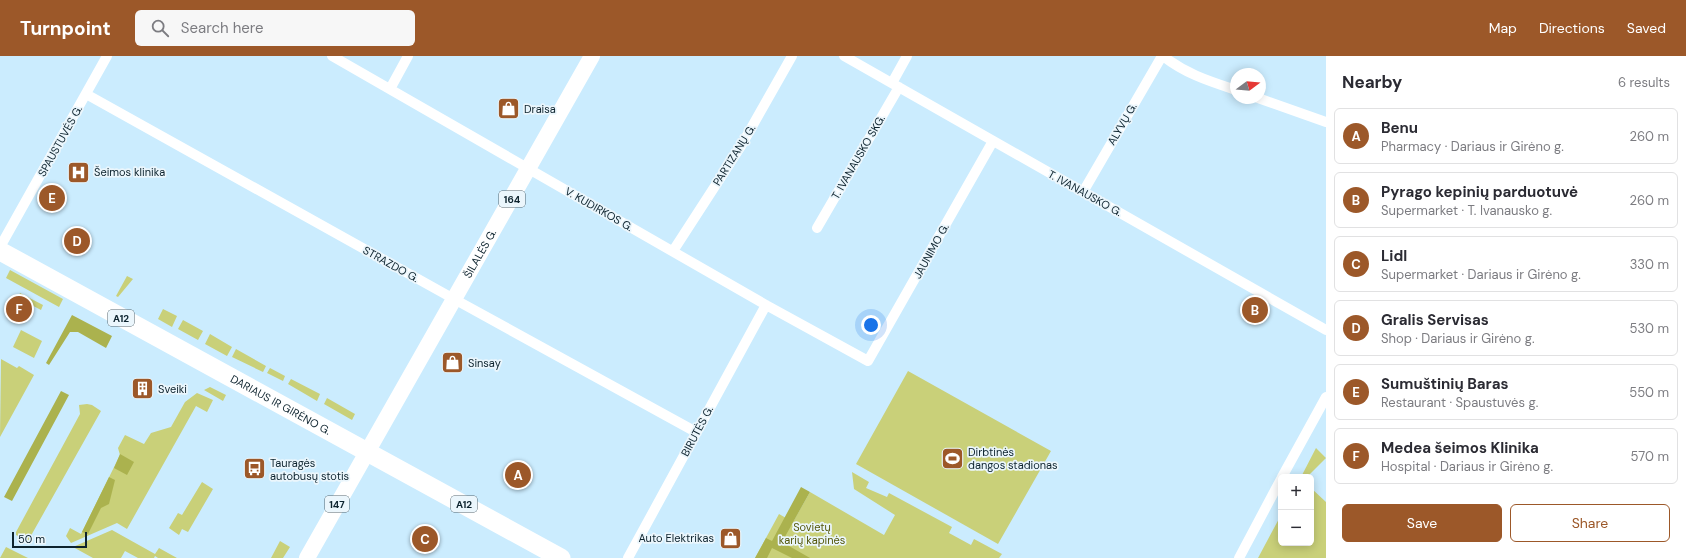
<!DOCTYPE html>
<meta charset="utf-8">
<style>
:root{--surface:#fff;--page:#f7f7f7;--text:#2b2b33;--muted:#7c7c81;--line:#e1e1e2;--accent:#9c5829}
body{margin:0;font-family:"DM Sans",sans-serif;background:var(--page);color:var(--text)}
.controls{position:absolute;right:12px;bottom:12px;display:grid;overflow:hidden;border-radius:6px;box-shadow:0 2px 10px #0003}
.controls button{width:36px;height:36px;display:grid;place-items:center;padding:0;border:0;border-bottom:1px solid var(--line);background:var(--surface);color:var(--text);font:20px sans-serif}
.compass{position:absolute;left:1230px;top:12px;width:36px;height:36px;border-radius:50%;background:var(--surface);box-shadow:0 2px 10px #0003;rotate:74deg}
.scale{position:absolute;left:12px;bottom:10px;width:75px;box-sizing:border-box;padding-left:4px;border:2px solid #0d232e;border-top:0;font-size:11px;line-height:14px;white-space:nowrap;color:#0d232e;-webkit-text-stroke:3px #ebf6fc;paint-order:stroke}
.you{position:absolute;left:871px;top:269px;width:14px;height:14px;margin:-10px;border:3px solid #fff;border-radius:50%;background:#1a73e8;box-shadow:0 0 0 6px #1a73e833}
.badge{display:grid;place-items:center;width:26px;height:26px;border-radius:50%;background:var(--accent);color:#fff;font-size:13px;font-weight:700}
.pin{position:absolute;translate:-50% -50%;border:2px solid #fff;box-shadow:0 1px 4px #0006}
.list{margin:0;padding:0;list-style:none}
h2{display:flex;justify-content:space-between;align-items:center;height:52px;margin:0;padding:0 16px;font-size:17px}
h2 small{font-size:13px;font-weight:400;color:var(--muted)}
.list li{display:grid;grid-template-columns:26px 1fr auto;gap:12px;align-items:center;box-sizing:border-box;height:56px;margin:0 8px 8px;padding:0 8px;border:1px solid var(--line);border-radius:6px}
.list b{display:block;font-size:15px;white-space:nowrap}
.list p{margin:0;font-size:13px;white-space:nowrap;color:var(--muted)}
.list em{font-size:13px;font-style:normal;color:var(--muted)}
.actions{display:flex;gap:8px;padding:12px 16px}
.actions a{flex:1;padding:9px 0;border:1px solid var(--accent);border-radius:6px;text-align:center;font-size:14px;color:var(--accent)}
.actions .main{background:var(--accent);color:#fff}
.icon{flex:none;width:22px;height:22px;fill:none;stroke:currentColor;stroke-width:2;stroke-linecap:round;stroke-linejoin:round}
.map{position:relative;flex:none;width:1326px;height:502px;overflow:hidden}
header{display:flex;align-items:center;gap:24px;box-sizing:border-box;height:56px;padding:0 20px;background:var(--accent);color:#fff}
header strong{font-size:19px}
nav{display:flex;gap:22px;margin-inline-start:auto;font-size:14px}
.search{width:280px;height:36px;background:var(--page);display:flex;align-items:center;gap:10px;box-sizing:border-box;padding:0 14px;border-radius:6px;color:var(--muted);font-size:15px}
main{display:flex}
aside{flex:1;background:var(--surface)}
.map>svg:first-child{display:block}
.green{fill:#c9d079}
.forest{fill:#abb24e}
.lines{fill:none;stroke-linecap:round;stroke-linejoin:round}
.street{stroke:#fff;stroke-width:10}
.primary{stroke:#fff;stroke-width:16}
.highway{stroke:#fff;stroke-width:19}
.labels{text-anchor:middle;stroke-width:3.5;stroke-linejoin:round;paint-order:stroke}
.shield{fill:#ebf6fc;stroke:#50626c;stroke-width:1}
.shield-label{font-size:10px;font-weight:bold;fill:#0d232e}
.poi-label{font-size:11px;fill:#0d232e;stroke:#ebf6fc;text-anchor:start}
.street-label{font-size:11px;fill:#0d232e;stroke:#ebf6fc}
.park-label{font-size:11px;fill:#54570b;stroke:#ebf6fc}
</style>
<header>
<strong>Turnpoint</strong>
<div class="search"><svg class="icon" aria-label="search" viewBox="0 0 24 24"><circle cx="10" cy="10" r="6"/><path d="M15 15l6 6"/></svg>Search here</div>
<nav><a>Map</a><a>Directions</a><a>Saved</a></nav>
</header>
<main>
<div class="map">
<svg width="1326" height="502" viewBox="0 0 1326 502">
<rect width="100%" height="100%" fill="#cbecfe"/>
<path class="green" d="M10,214L63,243L59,251L6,222Z
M127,220L133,223L118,241L116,240Z
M20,237L43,249L41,254L18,242Z
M163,253L177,260L172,271L158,263Z
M183,264L203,275L198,284L178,273Z
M21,274L42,285L34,302L13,291Z
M210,278L232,291L227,300L205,288Z
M236,293L266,310L263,316L232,301Z
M1,303L17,312L19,310L34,319L0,381Z
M270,312L285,320L283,325L267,317Z
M908,315L1051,395L998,488L856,408Z
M291,323L320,338L317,345L288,328Z
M210,331L226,339L223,345L204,334Z
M197,337L213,344L207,356L196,350L127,473L117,467L71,487L66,480L70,472L81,478L120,399L118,392L125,379L144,388L151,377L171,371L185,346Z
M327,342L355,358L352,364L324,348Z
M87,348L92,349L101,355L28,485L16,479V476L80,358L79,349Z
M1316,392L1326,402L1307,421H1301Z
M852,416L869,426L866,432L887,441L889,437L952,471L949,477L971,489L974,483L1002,498L999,502H755L779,458L793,466L810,436L884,479L895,459L854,433Z
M202,426L213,433L188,476L182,473L179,479L169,472L178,457L182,459Z
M1311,432L1326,446V502H1258L1281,459V487H1311Z
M112,474L155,498L159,492L177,502H158L155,500L154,502H138L125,495L121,502H93L73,491Z
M280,485L290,491L283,502H271Z
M6,491L28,502H0Z"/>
<path class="forest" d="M72,259L112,280L106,292L78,276H70L49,309L46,307Z
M61,335L69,339L12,445L4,441Z
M120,398L134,406L127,419L114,412Z
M109,421L115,424L109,448L101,452L88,478L82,476Z
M801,431L810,436L782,486L810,502H792L772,492L767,502H755L766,482L772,485Z"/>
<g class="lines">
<path class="street" d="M332,0L766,249L868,305L993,85
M844,0L1326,274
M1163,0C1186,18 1209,25 1236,34
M892,27L907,0
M390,33L408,0
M86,38L454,243L696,376
M1258,42L1326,66
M1083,136L1162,0
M817,172L899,31
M0,191L107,0
M673,195L741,90L792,0
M1282,421L1326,341
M628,502L766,249
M1239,502L1281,423"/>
<path class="primary" id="s1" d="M307,502L592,0"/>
<path class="highway" id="s2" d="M0,195L561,502"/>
</g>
<defs>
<symbol id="shop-square" viewBox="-11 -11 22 22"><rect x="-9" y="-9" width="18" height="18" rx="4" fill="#9c5829" stroke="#ebf6fc"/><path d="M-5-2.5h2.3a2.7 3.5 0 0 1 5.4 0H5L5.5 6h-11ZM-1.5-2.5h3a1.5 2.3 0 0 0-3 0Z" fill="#fff"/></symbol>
<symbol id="hospital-square" viewBox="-11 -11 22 22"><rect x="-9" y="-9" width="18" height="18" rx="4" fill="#9c5829" stroke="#ebf6fc"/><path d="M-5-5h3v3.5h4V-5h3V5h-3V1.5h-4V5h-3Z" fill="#fff"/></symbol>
<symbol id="building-square" viewBox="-11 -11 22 22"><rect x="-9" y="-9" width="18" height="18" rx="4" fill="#9c5829" stroke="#ebf6fc"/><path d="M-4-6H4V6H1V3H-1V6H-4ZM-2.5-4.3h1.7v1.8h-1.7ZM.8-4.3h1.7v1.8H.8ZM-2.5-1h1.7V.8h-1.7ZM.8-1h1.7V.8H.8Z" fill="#fff"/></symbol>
<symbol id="stadium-square" viewBox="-11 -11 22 22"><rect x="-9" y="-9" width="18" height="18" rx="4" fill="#9c5829" stroke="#ebf6fc"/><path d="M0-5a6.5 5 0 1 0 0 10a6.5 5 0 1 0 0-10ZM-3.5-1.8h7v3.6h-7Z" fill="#fff"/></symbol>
<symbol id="bus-square" viewBox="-11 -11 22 22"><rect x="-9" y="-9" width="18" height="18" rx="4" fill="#9c5829" stroke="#ebf6fc"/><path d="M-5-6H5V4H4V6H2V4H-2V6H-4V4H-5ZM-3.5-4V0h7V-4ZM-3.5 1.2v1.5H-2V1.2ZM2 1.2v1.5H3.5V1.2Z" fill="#fff"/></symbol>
</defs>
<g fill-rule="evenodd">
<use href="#shop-square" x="496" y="40" width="25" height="25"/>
<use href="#hospital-square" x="66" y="104" width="25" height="25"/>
<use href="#shop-square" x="440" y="294" width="25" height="25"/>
<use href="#building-square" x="130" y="320" width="25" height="25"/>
<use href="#stadium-square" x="940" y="390" width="25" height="25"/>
<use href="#bus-square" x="242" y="400" width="25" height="25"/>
<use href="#shop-square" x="718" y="470" width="25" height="25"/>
</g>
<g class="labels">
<g class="shield">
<rect x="499" y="135" width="26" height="16" rx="3"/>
<rect x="108" y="254" width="26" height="16" rx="3"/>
<rect x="325" y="440" width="24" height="16" rx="3"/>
<rect x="451" y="440" width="26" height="16" rx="3"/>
</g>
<g class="shield-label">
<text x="512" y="147">164</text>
<text x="121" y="266">A12</text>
<text x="337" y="452">147</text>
<text x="464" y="452">A12</text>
</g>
<g class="poi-label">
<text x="524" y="57">Draisa</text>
<text x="94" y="120">Šeimos klinika</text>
<text x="468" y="311">Sinsay</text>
<text x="158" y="337">Sveiki</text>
<text x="968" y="400">Dirbtinės<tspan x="968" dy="13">dangos stadionas</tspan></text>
<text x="270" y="411">Tauragės<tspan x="270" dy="13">autobusų stotis</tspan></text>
<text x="714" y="486" text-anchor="end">Auto Elektrikas</text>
</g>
<g class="street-label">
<text transform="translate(1122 68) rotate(-60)" y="4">ALYVŲ G.</text>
<text transform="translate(60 85) rotate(-61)" y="4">SPAUSTUVĖS G.</text>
<text transform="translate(734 99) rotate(-58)" y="4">PARTIZANŲ G.</text>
<text transform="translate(858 101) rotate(-60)" y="4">T. IVANAUSKO SKG.</text>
<text transform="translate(1085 137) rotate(29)" y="4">T. IVANAUSKO G.</text>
<text transform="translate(599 153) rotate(30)" y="4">V. KUDIRKOS G.</text>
<text transform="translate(931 195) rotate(-61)" y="4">JAUNIMO G.</text>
<text dy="4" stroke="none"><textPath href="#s1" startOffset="350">ŠILALĖS G.</textPath></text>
<text transform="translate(391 208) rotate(29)" y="4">STRAZDO G.</text>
<text dy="4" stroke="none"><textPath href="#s2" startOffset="320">DARIAUS IR GIRĖNO G.</textPath></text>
<text transform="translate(697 375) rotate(-62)" y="4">BIRUTĖS G.</text>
</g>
<g class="park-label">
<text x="812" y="475">Sovietų<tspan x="812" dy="13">karių kapinės</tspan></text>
</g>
</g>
</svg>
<div class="controls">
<button>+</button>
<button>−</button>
</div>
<svg class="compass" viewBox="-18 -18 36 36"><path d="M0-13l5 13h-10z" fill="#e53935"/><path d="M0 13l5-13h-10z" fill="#7c7c81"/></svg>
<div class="scale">50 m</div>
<div class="you"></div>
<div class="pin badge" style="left:518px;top:419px">A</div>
<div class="pin badge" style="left:1255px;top:254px">B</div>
<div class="pin badge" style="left:425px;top:483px">C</div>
<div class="pin badge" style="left:77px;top:185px">D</div>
<div class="pin badge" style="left:52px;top:142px">E</div>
<div class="pin badge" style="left:19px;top:253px">F</div>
</div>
<aside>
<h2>Nearby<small>6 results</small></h2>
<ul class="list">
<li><span class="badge">A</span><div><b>Benu</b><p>Pharmacy · Dariaus ir Girėno g.</p></div><em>260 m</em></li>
<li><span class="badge">B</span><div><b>Pyrago kepinių parduotuvė</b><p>Supermarket · T. Ivanausko g.</p></div><em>260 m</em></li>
<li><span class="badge">C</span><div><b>Lidl</b><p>Supermarket · Dariaus ir Girėno g.</p></div><em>330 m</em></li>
<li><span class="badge">D</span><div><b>Gralis Servisas</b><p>Shop · Dariaus ir Girėno g.</p></div><em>530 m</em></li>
<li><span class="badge">E</span><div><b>Sumuštinių Baras</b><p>Restaurant · Spaustuvės g.</p></div><em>550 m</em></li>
<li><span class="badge">F</span><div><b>Medea šeimos Klinika</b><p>Hospital · Dariaus ir Girėno g.</p></div><em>570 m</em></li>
</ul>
<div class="actions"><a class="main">Save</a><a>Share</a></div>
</aside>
</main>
